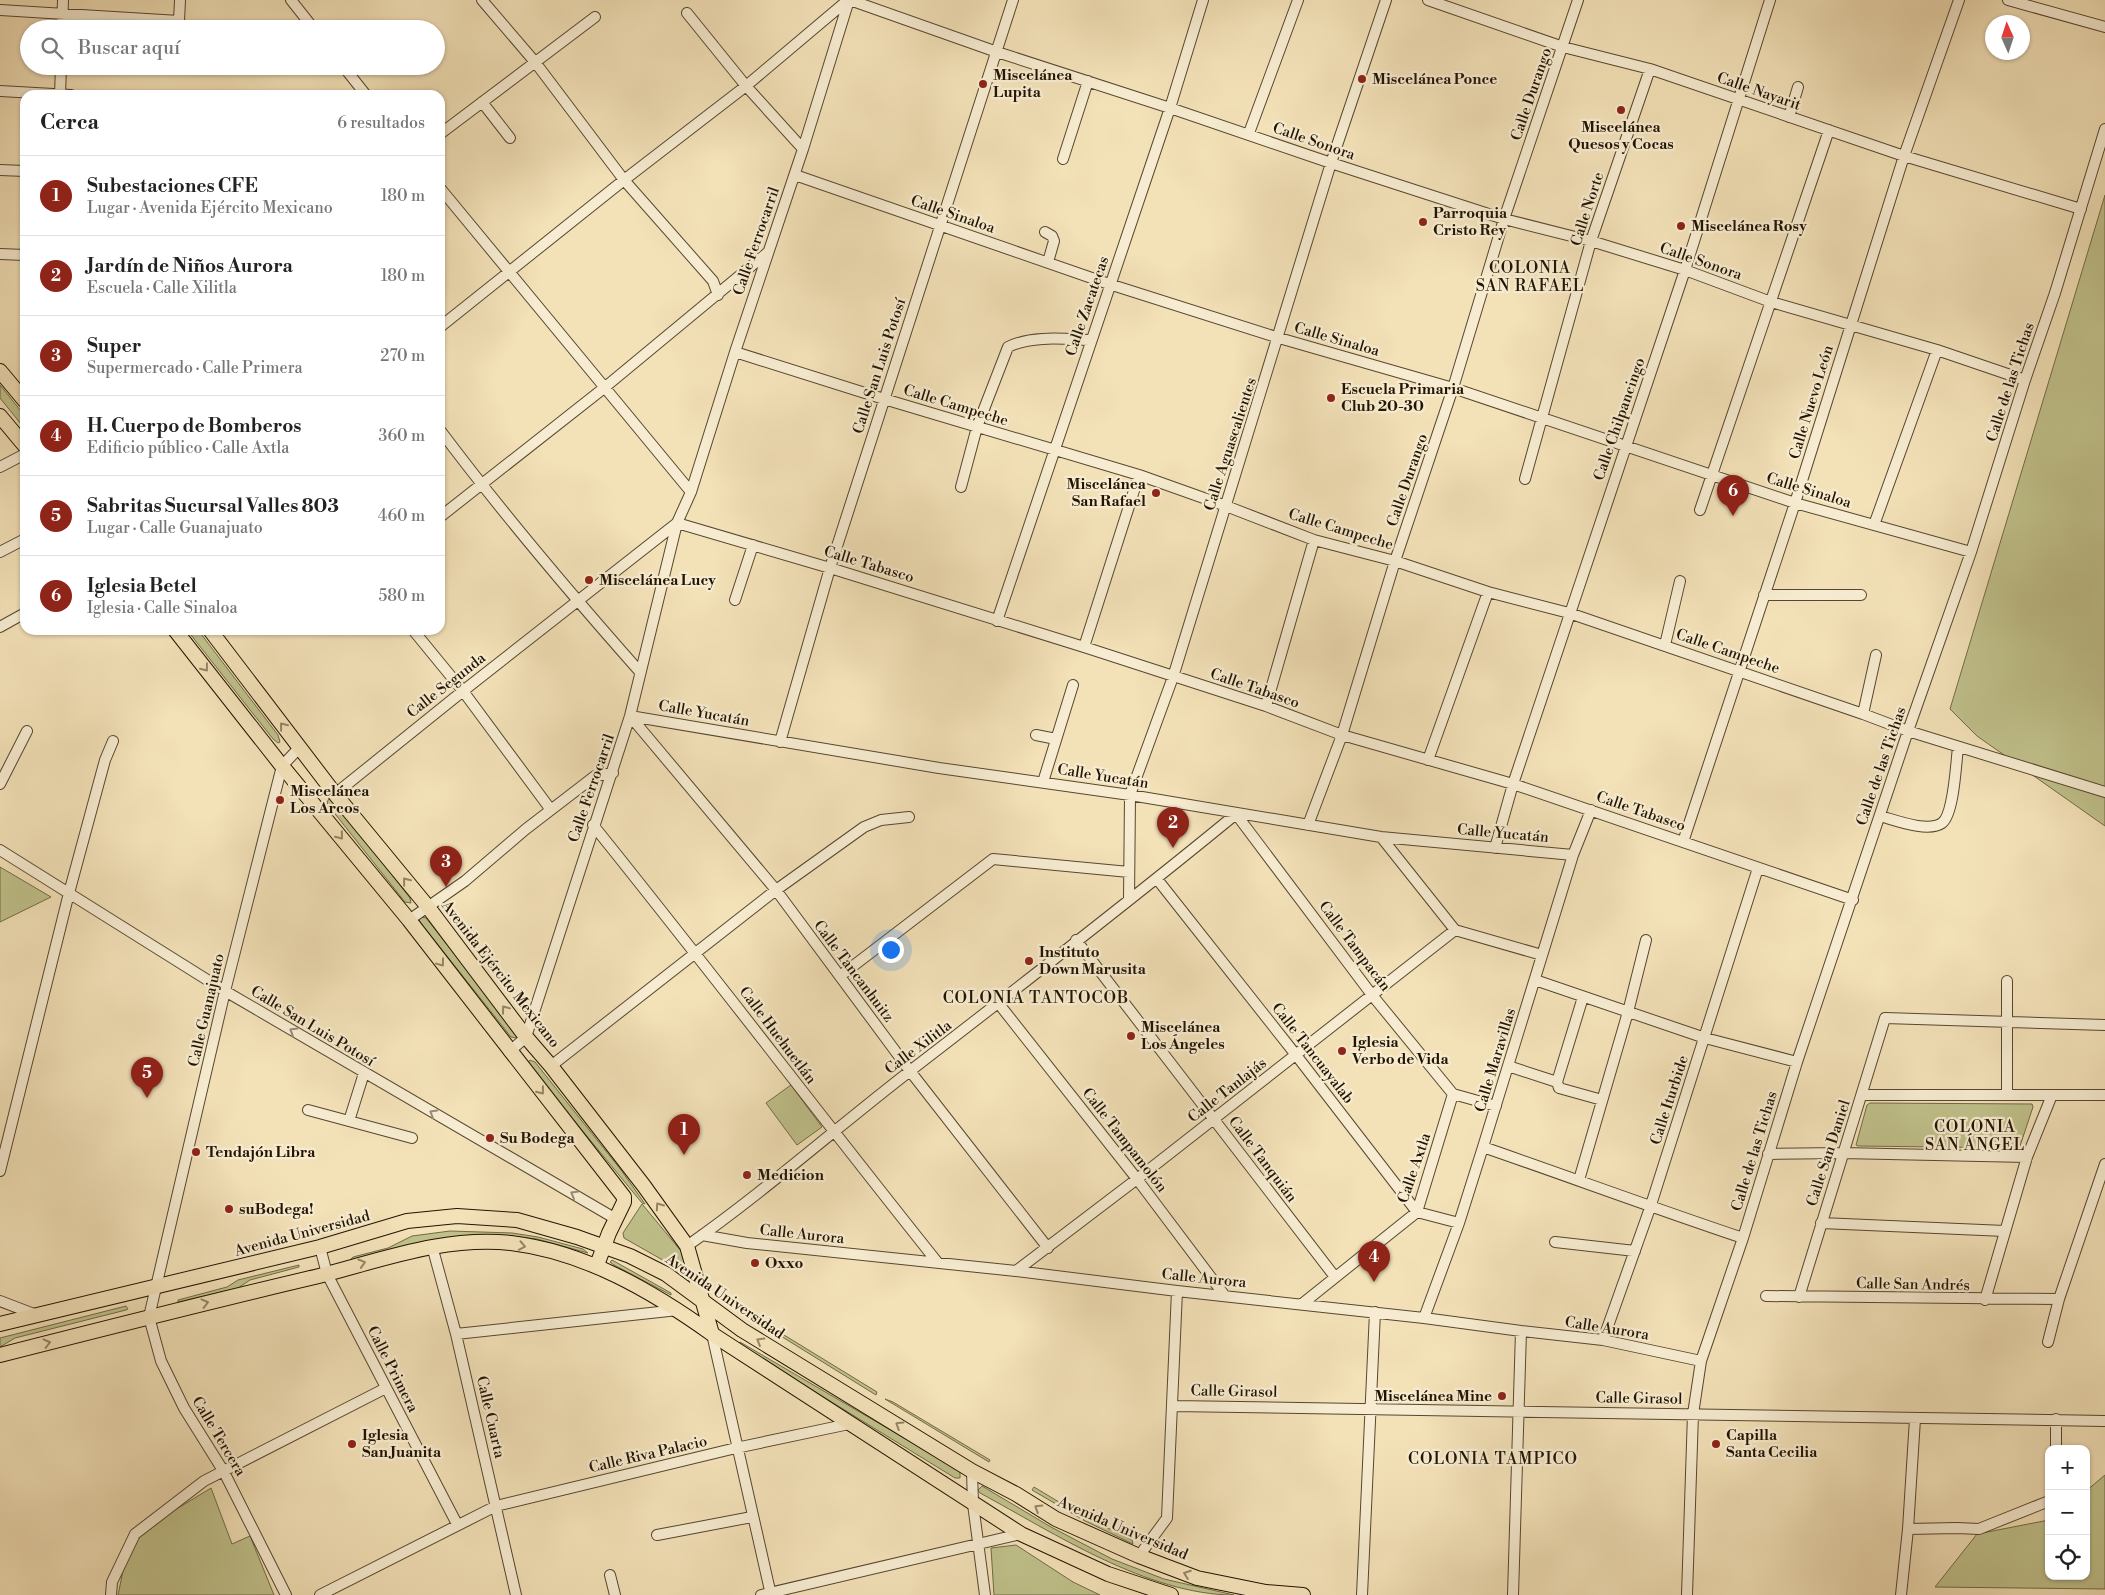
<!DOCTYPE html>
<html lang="es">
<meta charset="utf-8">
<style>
:root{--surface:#fff;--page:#f6f6f6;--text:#222;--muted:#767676;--line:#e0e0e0;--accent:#8f2418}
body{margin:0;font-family:"Libre Bodoni",serif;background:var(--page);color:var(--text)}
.controls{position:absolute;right:15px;bottom:15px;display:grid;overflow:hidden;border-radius:10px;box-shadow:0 1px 4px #0004}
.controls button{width:45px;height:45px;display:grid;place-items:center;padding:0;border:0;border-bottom:1px solid var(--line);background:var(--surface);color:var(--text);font:25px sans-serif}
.compass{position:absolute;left:1985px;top:15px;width:45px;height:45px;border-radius:50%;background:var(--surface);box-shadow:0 1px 4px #0004;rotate:357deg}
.you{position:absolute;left:890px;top:949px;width:18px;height:18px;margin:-12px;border:4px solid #fff;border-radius:50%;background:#1a73e8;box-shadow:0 0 0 8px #1a73e833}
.badge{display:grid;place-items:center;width:32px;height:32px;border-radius:50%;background:var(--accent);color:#fff;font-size:16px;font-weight:700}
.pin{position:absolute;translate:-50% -41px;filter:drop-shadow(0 1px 2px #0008)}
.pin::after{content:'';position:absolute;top:26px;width:18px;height:15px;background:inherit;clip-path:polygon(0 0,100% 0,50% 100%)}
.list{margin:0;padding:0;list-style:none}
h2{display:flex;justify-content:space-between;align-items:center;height:65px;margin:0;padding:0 20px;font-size:21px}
h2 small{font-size:16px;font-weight:400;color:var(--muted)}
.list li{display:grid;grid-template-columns:32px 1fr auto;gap:15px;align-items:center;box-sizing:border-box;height:80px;padding:0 20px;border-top:1px solid var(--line)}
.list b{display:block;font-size:19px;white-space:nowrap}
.list p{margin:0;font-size:16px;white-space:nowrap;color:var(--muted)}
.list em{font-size:16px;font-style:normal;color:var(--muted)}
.icon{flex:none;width:28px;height:28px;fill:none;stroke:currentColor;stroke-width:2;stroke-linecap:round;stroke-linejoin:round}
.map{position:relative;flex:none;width:2105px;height:1595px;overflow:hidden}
.search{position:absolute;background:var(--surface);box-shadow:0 1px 4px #0004;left:20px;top:20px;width:425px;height:55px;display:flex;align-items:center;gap:12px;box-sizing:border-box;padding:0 18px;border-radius:28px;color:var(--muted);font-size:19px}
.panel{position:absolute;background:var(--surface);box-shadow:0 1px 4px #0004;left:20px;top:90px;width:425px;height:545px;border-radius:15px}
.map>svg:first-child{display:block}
.green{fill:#c0c18b;stroke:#716a46}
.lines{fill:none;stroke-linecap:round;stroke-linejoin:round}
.minor-casing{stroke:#56472f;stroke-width:12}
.major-casing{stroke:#221401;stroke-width:16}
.minor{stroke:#f7ecd1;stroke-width:10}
.major{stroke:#f3e1b8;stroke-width:14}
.oneway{stroke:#958566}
.oneway2{stroke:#978b73}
.poi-dot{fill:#8f2418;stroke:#f7ecd1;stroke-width:2}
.labels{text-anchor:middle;stroke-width:4.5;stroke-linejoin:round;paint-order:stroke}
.poi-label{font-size:15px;font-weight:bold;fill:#221401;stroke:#f7ecd1;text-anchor:start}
.street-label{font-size:15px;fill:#221401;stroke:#f7ecd1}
.neighbourhood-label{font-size:16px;letter-spacing:1px;fill:#221401;stroke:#f7ecd1}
</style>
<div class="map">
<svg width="2105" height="1595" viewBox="0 0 2105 1595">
<rect width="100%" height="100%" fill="#f3e1b8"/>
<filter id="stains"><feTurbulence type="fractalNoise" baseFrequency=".004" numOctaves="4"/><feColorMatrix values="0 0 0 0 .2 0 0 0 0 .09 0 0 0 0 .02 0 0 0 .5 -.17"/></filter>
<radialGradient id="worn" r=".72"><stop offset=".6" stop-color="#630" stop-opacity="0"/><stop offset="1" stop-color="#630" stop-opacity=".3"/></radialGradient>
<path class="green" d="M2105,195V826L1977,736L1950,709Z
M0,385L25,416V429L0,398Z
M187,630H198L278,735L280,742L278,743L273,739Z
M329,799L334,801L410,898L411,903L405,902L328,805L327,802Z
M0,867L51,897L0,922Z
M421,917L426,918L517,1034L516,1038L511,1037L420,922L419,919Z
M530,1060L535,1062L621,1170L645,1204L642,1203L529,1066L528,1063Z
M791,1085L822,1127L797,1145L766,1103Z
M1870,1103L2032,1104L2033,1107L2020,1146L2017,1148L1858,1146L1856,1145L1867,1105Z
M642,1204L686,1257V1270L682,1271L624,1238L623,1233Z
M450,1231L512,1233L538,1237L583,1249L588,1253L537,1239L511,1236L410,1246L350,1260L353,1257L388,1248L412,1236Z
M612,1260L671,1293V1295L614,1265L610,1262Z
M299,1265V1267L250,1280L238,1288L178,1302V1300L227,1287L238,1280Z
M126,1306L128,1309L126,1310L15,1338L0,1347V1338Z
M763,1325L771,1327L877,1392L876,1395Z
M740,1342L945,1462L960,1472V1478H955L739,1345Z
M885,1399L893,1402L990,1460L989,1462Z
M2105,1475V1589L1935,1587L1977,1534L2049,1520V1576H2086V1491Z
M982,1486L1051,1527L1112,1559L1164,1579L1234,1595C1148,1595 1054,1533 980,1493L978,1490Z
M1034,1487L1079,1514L1080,1518L1032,1490Z
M211,1488L232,1544L250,1536L274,1595H118L124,1566L140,1536L165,1516Z
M1086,1517L1132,1540L1133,1544L1083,1520Z
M1016,1545L1073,1582L1100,1595H994L991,1548Z"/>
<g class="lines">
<defs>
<path id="minor" d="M291,0L314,29
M482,0L535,62L624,180L713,281L718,295
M850,0L997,52L1170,108L1331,163L1504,219L1591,241L1685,270L1771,302L1937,350L2025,380
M1428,0L1563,47L1650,69L1904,156L2081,209
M2008,0L2105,27
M0,10L179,21L180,0
M687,13L746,86L803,149
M62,29L63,0
M343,66L366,95
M0,91L71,95
M60,95L61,66
M482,102L510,138
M1789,117L1798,87
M1249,133L1298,0
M440,134L595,17
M1063,159L1088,81
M0,170L25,171
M795,175L1109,284L1279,338L1453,388L1795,503L1971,552
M440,188L691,492
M1045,232L1052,236L1054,241L1048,262
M0,254L25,255
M440,327L624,180L746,86L848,0
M735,352L884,399L1139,475L1226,506L1314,540L1395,561L1488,592L1569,613L1863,714L1908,731L2105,792
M440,430C503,514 571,594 640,672
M0,467L25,454
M1525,479L1591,241L1650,69
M961,487L977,427L1008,347C1032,335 1065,339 1091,340
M1700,510L1829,130
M440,517L604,388L767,253
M677,523L830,568L1084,647L1266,706L1342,735L1513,784L1853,900
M1874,525L1937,350
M0,552L25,539
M1764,595H1861
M735,600L753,545
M997,621L1170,108L1203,0
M0,627L25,613
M413,630L463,691L551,810
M1665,645L1680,581
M1084,647L1139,475
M1266,706L1314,540
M1863,714L1876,655
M630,716L939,768L1130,795L1381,837L1573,855
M630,716L776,890L910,1071L1048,1248
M1036,735L1056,739
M780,742L830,568L1013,0
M1428,760L1488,592
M1043,782L1073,685
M0,784L27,731
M335,794L463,691L677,523
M1880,816C1895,820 1928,833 1942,823C1954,814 1956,763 1958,747
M593,825C710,970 822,1118 938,1263
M1308,825L1342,735L1395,561L1453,388L1504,219L1578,0
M1381,837L1455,930L1542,955
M1683,842L1795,503L1904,156L1959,0
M1495,848L1513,784L1685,270L1770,0
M0,850L225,991L616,1219
M1157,879L1296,1055L1417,1212L1459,1223
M1129,900L1130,795L1173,677L1331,163L1386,0
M409,920L465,881L526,829L595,776L613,773
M1076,940L1335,1277
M840,976L993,859L1129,872
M1535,980L1705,1038L1797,1062
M2007,981V1094
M999,1004L1137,1179L1225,1296
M509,1052L526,1037L630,716L677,523L691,492L735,352L803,149L849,0
M551,1066L776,890L864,827L881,820L909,817
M1508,1066L1557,1082L1559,1088L1602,1100
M1557,1082L1583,997
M1453,1094L1496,1106
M1863,1095H2105
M308,1110L412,1138
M349,1121L364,1073
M1483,1147C1570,1177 1656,1209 1743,1238
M1768,1154L1842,1153L2027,1157
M0,1171L69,893L105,760L113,741
M1579,1180L1628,1012L1646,940
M1821,1223L2005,1231
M702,1235L747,1243L1016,1271L1177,1291L1424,1318L1521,1331L1603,1340L1701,1361
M1555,1242L1635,1251
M432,1246L456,1334L516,1595
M687,1246C764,1192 835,1129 910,1071C1019,987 1129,902 1236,814L1372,995L1453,1094
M320,1247L327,1274L457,1524
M1016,1271L1137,1179L1455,930
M1766,1296L2059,1299
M1799,1297L1885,1018L2105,1025
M1985,1300L2027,1157L2052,1095
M0,1301L34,1314
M1302,1304L1417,1212L1453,1094
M1424,1318L1459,1223L1483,1147L1573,855L1591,810
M456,1334L678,1310
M712,1334L771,1595
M1603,1340L1650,1208L1758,868
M2048,1342L2059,1299L2105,1164
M1173,1406L2105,1421
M2056,1419V1449
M972,1471L973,1504L985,1595
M1908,1529L1957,1528L1979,1529L2049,1501
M657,1535L752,1517
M1139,1556L1167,1518L1177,1291
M610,1575L615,1595
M111,1595L112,1582L135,1534L204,1481L386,1388
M286,1595L224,1472L184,1408L161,1361L149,1317L225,991L282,766L300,747
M320,1595L496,1506L736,1448L849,1424
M761,1595L1021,1534
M1362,1595L1375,1312
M1513,1595L1521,1331
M1687,1595L1693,1414L1701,1361L1743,1238L1797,1062L1908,731L1971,552L2025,380L2055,293L2105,129
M1901,1595L1908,1529L1915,1419"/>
<path id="major" d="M0,371L25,401
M0,416L25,446
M175,630L282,766L409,920L624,1197V1202L609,1233L597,1265
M210,630L335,794L428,907L526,1037L551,1066L644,1186L687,1246L712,1334
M0,1324L320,1247L407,1221L457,1216L517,1220L577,1237L630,1256L666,1274L742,1330L972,1471L1016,1494L1056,1519L1139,1556L1197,1578L1266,1592L1303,1595
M0,1355C106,1328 212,1301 319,1276C382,1260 444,1236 511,1243C585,1252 652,1291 712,1334L1021,1534L1108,1574L1171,1595"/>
</defs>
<use href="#minor" class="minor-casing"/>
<use href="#major" class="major-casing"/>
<use href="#minor" class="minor"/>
<use href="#major" class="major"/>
</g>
<defs><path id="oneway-chevron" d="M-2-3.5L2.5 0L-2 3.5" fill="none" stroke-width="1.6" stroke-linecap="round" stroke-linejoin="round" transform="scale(1.25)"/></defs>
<g class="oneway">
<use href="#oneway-chevron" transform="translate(205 668) rotate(52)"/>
<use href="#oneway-chevron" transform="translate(283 726) rotate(-128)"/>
<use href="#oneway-chevron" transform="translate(340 836) rotate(51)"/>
<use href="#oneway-chevron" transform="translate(406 881) rotate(-129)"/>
<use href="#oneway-chevron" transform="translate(441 963) rotate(53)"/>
<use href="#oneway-chevron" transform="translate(505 1009) rotate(-127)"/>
<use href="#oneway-chevron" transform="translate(541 1091) rotate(52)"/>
<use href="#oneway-chevron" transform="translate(659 1206) rotate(-125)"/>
<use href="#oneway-chevron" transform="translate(522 1246) rotate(11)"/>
<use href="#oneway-chevron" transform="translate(362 1263) rotate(-17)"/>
<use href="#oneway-chevron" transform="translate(205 1303) rotate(-14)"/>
<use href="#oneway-chevron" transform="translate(760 1341) rotate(-149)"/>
<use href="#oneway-chevron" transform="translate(47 1343) rotate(-14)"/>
<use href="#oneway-chevron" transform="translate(899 1425) rotate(-148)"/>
<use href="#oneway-chevron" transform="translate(1038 1508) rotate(-148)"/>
<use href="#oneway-chevron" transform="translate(1187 1574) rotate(-160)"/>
</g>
<g class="oneway2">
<use href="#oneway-chevron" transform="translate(293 1031) rotate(-149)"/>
<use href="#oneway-chevron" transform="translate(433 1113) rotate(-150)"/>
<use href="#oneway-chevron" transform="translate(574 1194) rotate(-150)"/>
</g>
<g class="poi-dot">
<circle cx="1362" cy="79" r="5"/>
<circle cx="983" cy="84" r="5"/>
<circle cx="1621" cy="110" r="5"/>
<circle cx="1423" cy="222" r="5"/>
<circle cx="1681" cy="226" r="5"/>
<circle cx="1331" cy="398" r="5"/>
<circle cx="1156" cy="493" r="5"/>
<circle cx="589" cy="580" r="5"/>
<circle cx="280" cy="800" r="5"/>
<circle cx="1029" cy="961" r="5"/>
<circle cx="1131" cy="1036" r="5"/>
<circle cx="1342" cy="1051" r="5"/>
<circle cx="490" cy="1138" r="5"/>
<circle cx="196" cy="1152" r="5"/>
<circle cx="747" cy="1175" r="5"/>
<circle cx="229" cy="1209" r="5"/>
<circle cx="755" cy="1263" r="5"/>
<circle cx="1502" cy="1396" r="5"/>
<circle cx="352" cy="1444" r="5"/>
<circle cx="1716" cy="1444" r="5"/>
</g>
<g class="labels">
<g class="poi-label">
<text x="993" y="80">Miscelánea<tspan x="993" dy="17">Lupita</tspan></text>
<text x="1372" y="84">Miscelánea Ponce</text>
<text x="1621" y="132" text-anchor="middle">Miscelánea<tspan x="1621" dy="17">Quesos y Cocas</tspan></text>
<text x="1433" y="218">Parroquia<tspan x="1433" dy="17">Cristo Rey</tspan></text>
<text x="1691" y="231">Miscelánea Rosy</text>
<text x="1341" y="394">Escuela Primaria<tspan x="1341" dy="17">Club 20-30</tspan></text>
<text x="1146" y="489" text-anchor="end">Miscelánea<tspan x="1146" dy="17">San Rafael</tspan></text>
<text x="599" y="585">Miscelánea Lucy</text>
<text x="290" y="796">Miscelánea<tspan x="290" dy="17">Los Arcos</tspan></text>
<text x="1039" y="957">Instituto<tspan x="1039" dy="17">Down Marusita</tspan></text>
<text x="1141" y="1032">Miscelánea<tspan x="1141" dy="17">Los Ángeles</tspan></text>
<text x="1352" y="1047">Iglesia<tspan x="1352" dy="17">Verbo de Vida</tspan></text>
<text x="500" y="1143">Su Bodega</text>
<text x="206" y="1157">Tendajón Libra</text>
<text x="757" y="1180">Medicion</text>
<text x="239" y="1214">suBodega!</text>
<text x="765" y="1268">Oxxo</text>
<text x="1492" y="1401" text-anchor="end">Miscelánea Mine</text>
<text x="362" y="1440">Iglesia<tspan x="362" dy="17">San Juanita</tspan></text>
<text x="1726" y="1440">Capilla<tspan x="1726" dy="17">Santa Cecilia</tspan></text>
</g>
<g class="street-label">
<text transform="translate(1759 91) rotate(19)" y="5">Calle Nayarit</text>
<text transform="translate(1531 94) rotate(-71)" y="5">Calle Durango</text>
<text transform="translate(1314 141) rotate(19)" y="5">Calle Sonora</text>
<text transform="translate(1587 209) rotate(-72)" y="5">Calle Norte</text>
<text transform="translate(953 214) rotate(19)" y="5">Calle Sinaloa</text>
<text transform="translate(756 241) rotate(-71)" y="5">Calle Ferrocarril</text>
<text transform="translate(1701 261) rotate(19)" y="5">Calle Sonora</text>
<text transform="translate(1087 306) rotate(-71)" y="5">Calle Zacatecas</text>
<text transform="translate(1337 339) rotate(16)" y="5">Calle Sinaloa</text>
<text transform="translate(879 366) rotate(-72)" y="5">Calle San Luis Potosí</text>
<text transform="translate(2010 382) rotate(-72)" y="5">Calle de las Tichas</text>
<text transform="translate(1811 402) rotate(-73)" y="5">Calle Nuevo León</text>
<text transform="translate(956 405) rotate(17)" y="5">Calle Campeche</text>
<text transform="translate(1619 419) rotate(-71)" y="5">Calle Chilpancingo</text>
<text transform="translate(1230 444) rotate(-72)" y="5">Calle Aguascalientes</text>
<text transform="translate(1407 480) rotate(-71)" y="5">Calle Durango</text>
<text transform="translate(1809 490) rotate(17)" y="5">Calle Sinaloa</text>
<text transform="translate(1341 529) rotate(17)" y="5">Calle Campeche</text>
<text transform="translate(869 564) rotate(17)" y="5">Calle Tabasco</text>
<text transform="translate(1728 651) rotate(19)" y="5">Calle Campeche</text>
<text transform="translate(446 685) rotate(-38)" y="5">Calle Segunda</text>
<text transform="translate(1255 688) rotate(19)" y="5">Calle Tabasco</text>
<text transform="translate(704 713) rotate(10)" y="5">Calle Yucatán</text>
<text transform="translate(1881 766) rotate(-71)" y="5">Calle de las Tichas</text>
<text transform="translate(1103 776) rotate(9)" y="5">Calle Yucatán</text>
<text transform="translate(591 788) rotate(-71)" y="5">Calle Ferrocarril</text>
<text transform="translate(1641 811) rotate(19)" y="5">Calle Tabasco</text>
<text transform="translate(1503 833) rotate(5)" y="5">Calle Yucatán</text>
<text transform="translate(1355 946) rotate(53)" y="5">Calle Tampacán</text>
<text transform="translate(854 971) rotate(53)" y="5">Calle Tancanhuitz</text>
<text transform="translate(501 974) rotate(52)" y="5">Avenida Ejército Mexicano</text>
<text transform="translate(206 1010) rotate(-77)" y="5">Calle Guanajuato</text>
<text transform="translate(313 1026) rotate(31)" y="5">Calle San Luis Potosí</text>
<text transform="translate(778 1035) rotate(53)" y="5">Calle Huehuetlán</text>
<text transform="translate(918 1047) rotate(-37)" y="5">Calle Xilitla</text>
<text transform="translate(1313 1053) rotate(52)" y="5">Calle Tancuayalab</text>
<text transform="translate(1495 1060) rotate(-73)" y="5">Calle Maravillas</text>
<text transform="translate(1227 1090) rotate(-38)" y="5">Calle Tanlajás</text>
<text transform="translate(1669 1100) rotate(-72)" y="5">Calle Iturbide</text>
<text transform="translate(1125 1140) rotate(52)" y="5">Calle Tampamolón</text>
<text transform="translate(1754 1151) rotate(-73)" y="5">Calle de las Tichas</text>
<text transform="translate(1828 1153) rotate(-72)" y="5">Calle San Daniel</text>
<text transform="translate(1263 1159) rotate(53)" y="5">Calle Tanquián</text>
<text transform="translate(1414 1168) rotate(-71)" y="5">Calle Axtla</text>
<text transform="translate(302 1233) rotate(-15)" y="5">Avenida Universidad</text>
<text transform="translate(802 1234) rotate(6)" y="5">Calle Aurora</text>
<text transform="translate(1204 1278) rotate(6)" y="5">Calle Aurora</text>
<text transform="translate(1913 1284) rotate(1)" y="5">Calle San Andrés</text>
<text transform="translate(725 1296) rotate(34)" y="5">Avenida Universidad</text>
<text transform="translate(1607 1328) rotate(9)" y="5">Calle Aurora</text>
<text transform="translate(393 1369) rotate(63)" y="5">Calle Primera</text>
<text transform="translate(1234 1391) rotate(1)" y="5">Calle Girasol</text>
<text transform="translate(1639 1398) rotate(1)" y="5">Calle Girasol</text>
<text transform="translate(491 1417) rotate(77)" y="5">Calle Cuarta</text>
<text transform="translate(219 1436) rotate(59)" y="5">Calle Tercera</text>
<text transform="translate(648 1454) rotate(-13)" y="5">Calle Riva Palacio</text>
<text transform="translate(1123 1528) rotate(23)" y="5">Avenida Universidad</text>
</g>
<g class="neighbourhood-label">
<text x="1530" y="273">COLONIA<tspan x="1530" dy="18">SAN RAFAEL</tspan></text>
<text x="1036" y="1003">COLONIA TANTOCOB</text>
<text x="1975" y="1132">COLONIA<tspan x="1975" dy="18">SAN ÁNGEL</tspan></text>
<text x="1493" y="1464">COLONIA TAMPICO</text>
</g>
</g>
<rect width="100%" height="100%" filter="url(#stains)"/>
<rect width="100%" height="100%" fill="url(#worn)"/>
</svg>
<div class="controls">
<button>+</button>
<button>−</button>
<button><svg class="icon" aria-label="locate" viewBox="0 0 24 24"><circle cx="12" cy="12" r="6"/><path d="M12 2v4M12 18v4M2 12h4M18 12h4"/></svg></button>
</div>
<svg class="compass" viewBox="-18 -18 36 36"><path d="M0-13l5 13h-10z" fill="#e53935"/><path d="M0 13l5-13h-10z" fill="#767676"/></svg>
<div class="you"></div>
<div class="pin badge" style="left:684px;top:1155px">1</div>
<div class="pin badge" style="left:1173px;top:848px">2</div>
<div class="pin badge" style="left:446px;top:887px">3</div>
<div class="pin badge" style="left:1374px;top:1282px">4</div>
<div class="pin badge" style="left:147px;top:1098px">5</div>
<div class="pin badge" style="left:1733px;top:516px">6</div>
<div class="search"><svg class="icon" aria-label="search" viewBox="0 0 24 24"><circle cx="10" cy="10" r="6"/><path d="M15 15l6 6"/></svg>Buscar aquí</div>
<section class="panel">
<h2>Cerca<small>6 resultados</small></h2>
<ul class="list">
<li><span class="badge">1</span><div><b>Subestaciones CFE</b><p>Lugar · Avenida Ejército Mexicano</p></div><em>180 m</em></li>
<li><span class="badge">2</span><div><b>Jardín de Niños Aurora</b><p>Escuela · Calle Xilitla</p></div><em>180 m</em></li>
<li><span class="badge">3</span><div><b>Super</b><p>Supermercado · Calle Primera</p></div><em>270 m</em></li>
<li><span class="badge">4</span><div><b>H. Cuerpo de Bomberos</b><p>Edificio público · Calle Axtla</p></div><em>360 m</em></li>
<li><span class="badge">5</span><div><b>Sabritas Sucursal Valles 803</b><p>Lugar · Calle Guanajuato</p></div><em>460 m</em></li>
<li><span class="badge">6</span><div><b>Iglesia Betel</b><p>Iglesia · Calle Sinaloa</p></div><em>580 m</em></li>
</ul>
</section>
</div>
